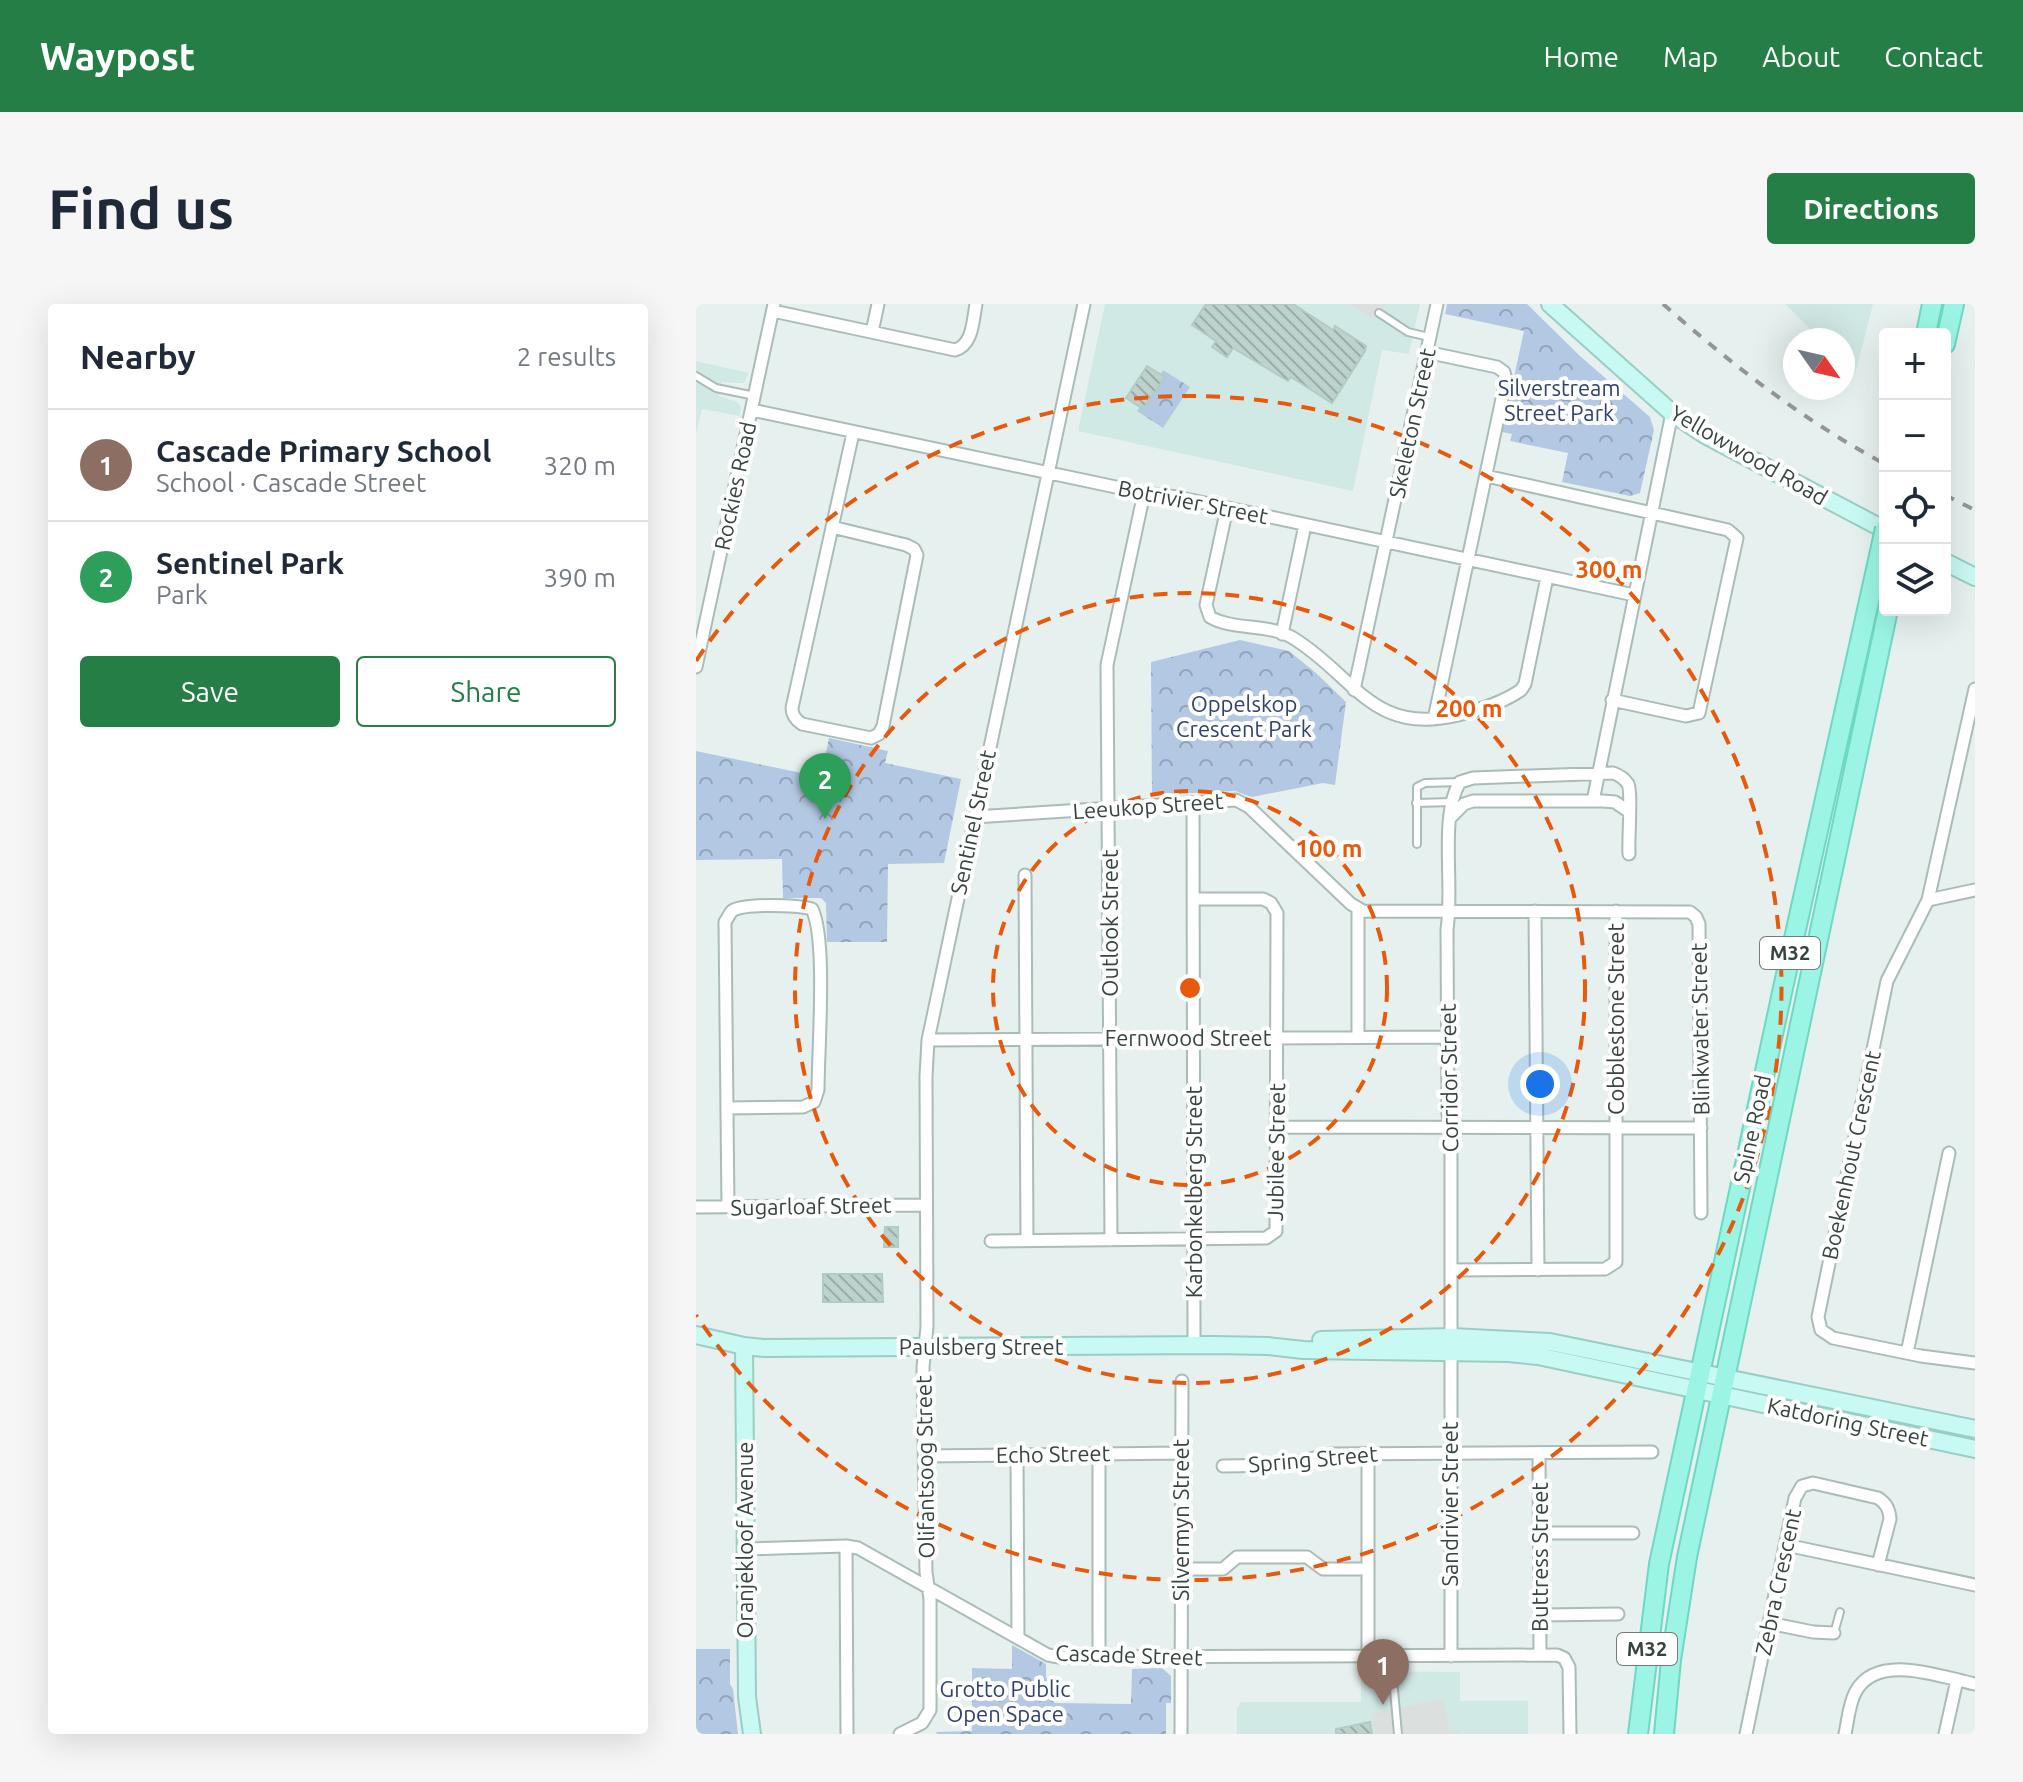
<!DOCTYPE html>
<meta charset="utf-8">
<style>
:root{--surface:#fff;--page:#f6f6f7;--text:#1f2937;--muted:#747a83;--line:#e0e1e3;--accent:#247e45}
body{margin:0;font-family:Ubuntu,sans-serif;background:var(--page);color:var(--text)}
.controls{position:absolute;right:24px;top:24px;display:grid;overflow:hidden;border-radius:8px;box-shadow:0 8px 32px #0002}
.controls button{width:72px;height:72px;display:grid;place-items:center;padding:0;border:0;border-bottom:2px solid var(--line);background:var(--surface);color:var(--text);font:40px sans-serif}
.compass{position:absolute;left:1087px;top:24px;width:72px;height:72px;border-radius:50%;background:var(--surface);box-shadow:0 8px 32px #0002;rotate:124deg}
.you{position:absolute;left:844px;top:780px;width:28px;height:28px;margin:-20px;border:6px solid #fff;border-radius:50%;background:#1a73e8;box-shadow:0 0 0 12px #1a73e833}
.badge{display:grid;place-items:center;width:52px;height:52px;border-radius:50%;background:var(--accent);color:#fff;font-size:26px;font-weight:700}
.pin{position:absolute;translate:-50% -66px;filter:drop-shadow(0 2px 4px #0008)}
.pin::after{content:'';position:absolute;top:42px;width:28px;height:24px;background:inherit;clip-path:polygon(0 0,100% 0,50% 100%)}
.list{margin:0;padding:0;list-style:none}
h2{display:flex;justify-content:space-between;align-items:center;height:104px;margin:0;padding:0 32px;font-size:34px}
h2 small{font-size:26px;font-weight:400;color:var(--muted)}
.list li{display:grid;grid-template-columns:52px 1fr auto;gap:24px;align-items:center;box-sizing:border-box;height:112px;padding:0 32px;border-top:2px solid var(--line)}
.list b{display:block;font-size:30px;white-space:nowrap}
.list p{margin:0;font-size:26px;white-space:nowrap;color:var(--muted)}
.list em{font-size:26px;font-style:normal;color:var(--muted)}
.actions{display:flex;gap:16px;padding:24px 32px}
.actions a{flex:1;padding:18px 0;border:2px solid var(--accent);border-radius:8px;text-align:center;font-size:28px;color:var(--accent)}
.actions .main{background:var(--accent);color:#fff}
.icon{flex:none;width:44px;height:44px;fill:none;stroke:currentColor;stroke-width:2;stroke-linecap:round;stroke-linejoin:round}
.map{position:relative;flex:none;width:1279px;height:1430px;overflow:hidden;border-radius:8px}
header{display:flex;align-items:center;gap:48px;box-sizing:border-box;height:112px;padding:0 40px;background:var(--accent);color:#fff}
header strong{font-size:38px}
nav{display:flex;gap:44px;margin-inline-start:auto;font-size:28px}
.intro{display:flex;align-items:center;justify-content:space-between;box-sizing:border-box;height:192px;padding:0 48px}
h1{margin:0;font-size:56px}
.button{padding:20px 36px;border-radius:8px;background:var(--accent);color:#fff;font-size:28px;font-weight:700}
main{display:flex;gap:48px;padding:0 48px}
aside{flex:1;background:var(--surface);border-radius:8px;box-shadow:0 8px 32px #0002}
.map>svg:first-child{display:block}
.education{fill:#d1e9e5}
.park{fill:url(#park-crowns)}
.parking{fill:#dbe0de}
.building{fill:url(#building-back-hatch);stroke:#b1ccc4;stroke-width:2}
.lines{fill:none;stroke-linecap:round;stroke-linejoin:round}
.lane-casing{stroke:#aabcb7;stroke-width:10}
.street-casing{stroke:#aabcb7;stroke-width:15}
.secondary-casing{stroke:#9acdc4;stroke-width:20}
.primary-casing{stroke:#6ed8c2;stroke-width:22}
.lane{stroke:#fff;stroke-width:6}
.street{stroke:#fff;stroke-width:11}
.secondary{stroke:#c8f9f2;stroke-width:16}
.primary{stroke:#9cf5e4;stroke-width:18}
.rail{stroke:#959595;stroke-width:4;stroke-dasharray:10 10;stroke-linecap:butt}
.primary-bridge-casing{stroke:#6ed8c2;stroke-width:22;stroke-linecap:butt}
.primary-bridge{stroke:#9cf5e4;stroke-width:18}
.ring{fill:none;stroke:#e8590c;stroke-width:4;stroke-dasharray:14 10}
.labels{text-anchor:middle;stroke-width:8;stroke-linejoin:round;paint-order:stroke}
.shield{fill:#fff;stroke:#727c79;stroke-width:2}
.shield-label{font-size:20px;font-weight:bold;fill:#364440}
.park-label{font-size:22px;fill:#2f4170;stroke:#fff}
.street-label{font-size:22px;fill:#364440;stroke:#fff}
.centre{fill:#e8590c;stroke:#fff;stroke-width:4}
.ring-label{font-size:24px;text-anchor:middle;font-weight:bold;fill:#e8590c;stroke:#fff;stroke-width:8;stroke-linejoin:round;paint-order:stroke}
</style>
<header>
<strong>Waypost</strong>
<nav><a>Home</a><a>Map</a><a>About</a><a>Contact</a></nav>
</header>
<div class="intro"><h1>Find us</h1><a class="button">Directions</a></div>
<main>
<aside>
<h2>Nearby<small>2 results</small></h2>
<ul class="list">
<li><span class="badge" style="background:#8d6e63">1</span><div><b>Cascade Primary School</b><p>School · Cascade Street</p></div><em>320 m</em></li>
<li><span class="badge" style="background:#2e9e5b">2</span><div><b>Sentinel Park</b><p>Park</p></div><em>390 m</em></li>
</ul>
<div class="actions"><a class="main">Save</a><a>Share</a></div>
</aside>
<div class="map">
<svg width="1279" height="1430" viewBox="0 0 1279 1430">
<defs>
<pattern id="park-crowns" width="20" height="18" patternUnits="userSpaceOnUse" patternTransform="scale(2)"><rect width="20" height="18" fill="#b3c8e2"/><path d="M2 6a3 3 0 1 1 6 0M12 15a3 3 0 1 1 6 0" fill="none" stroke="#92a4b9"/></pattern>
<pattern id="building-back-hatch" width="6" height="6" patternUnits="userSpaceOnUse" patternTransform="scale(2)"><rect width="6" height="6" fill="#bdd2cc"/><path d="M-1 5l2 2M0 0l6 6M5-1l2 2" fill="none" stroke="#9aaca7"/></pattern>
</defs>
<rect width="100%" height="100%" fill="#e6f1ef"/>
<path class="education" d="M409,0H724L713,50L686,46L657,187L382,127Z
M1089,0H1177L1159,70L1147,59V36H1125Z
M0,57L53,69L48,79L26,78L23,92L41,98L45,103L44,112L6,105L0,130Z
M665,1367L764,1368V1397H832V1430H541V1404L545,1398H665Z"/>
<path class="park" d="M751,0H831L884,52L954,113L958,126L944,189L934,192L866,178L872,149L814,137L816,130L806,128L828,27L749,10Z
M467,66L494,83L467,124L441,107L444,103L448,105L468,73L465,70Z
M544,336L593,347L620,369L650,398L639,481L627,479L556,493L539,487L456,491L455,358Z
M133,434L192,447L189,459L265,475L248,559L192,560L191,638H131L130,599L125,594H87L86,555L0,556V447L125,473Z
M316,1341L350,1360V1374H356L358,1399L435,1400L436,1365L466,1364L475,1372V1399H470V1430H241L240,1428L276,1427V1364L316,1365Z
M0,1345H34V1380L37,1385L42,1430H0Z"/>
<path class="parking" d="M653,0H689L679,16Z
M747,1394L754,1427L762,1426L763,1430H679L675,1410Z"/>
<path class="building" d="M510,0H597L637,26L639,22L670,42L669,47L636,99L595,73L592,77L537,44L531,53L516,43L520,37L496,21Z
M451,62L469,73L447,105L430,94Z
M189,923H202V943H188Z
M127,970H186L187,998H127Z
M674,1418L676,1430H640V1425Z"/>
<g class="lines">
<defs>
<path id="lane" d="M683,9L712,28L733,33
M0,72L20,84L59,92
M720,499L757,498
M721,540V483L729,479L764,478
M1138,1329L1144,1308
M695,1353L702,1430"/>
<path id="street" d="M77,7L259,46C277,41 277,16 280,0
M176,28L182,0
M730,48L801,63L808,68L810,76L738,415
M56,106L448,189L481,193L938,291
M790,172L1032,226L1041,234L1003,409L990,412L916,396
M531,204L510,301L514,313C538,327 573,319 597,334C659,372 676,432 762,411C783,406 808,398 825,386L829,380L851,273
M136,223L210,241L218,245L221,251L187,422L183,430L175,434L106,420C100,416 96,412 96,404L157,129
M586,330L609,221
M0,363L78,0
M1279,385L1232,596L1191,677L1122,1013L1125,1026L1137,1034L1225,1052L1279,1059
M658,386L741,0
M897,497L976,109
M497,499L498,1041
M278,513L540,496L553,503L655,600L667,607L994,608L1000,613L1003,620L1005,909
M754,514L768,500L777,497H907L919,498L932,507
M329,571L331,936
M1232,596L1279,586
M662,605V733
M839,607L842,966
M232,736L752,733
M31,804L107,803L118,798L122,786C122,746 131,635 116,605C101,601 48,599 36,607C34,609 31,615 29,618L32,903
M581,823L1005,824
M0,903L230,901
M415,936L411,361L448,189
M295,937L570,934L580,927L581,609L575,599L567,595H497
M756,966L909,965L920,958V607
M1211,1049L1253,849
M843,1149L844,1351
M403,1150V1354
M321,1151L322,1333
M229,1152L485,1149
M527,1162L591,1161L634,1150L956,1148
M843,1229H937
M1090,1241L1279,1281
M150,1242L151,1430
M49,1245L150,1242L162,1244L352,1351L363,1353L861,1351L868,1354L873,1363L874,1430
M484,1265H527L541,1253H611L627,1265H671
M844,1311L922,1310
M1073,1319L1117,1328L1138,1329
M755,1352V825L752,811L751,625C758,583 743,511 764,478L777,474L917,469C923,471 928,474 932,480C936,488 932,537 933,550
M672,1353V1149
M204,1430L226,1419L234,1406V1295L230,1268L227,1063L231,1023L230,772L232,736L388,0
M485,1430L486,1077
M1050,1430L1099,1194L1106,1182L1117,1179L1182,1194C1191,1200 1193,1205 1194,1215L1182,1261
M1149,1430C1152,1416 1153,1399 1160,1387C1182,1348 1245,1373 1279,1380
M1249,1430L1261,1376"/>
<path id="secondary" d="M854,0L976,109L1009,131L1189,226
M1249,258L1279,273
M0,1031L48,1042L68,1044L518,1041L572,1042L607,1046L812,1049L842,1052L1279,1145
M625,1036L756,1033L854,1038L1279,1125
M48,1042L51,1393L56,1430"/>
<path id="primary" d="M1230,30L1236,0
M1249,40L1258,0
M942,1430L963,1260L1087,684L1183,252
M968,1430L975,1356L991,1253L1192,306"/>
</defs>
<use href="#lane" class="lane-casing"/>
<use href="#street" class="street-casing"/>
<use href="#secondary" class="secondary-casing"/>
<use href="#primary" class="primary-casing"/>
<use href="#lane" class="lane"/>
<use href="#street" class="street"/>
<use href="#secondary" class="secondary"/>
<use href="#primary" class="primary"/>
<path class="rail" d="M967,0C1035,60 1108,117 1189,160
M1249,191L1279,206"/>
<defs>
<path id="primary-bridge" d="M1183,252L1189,224"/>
</defs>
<use href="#primary-bridge" class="primary-bridge-casing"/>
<use href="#primary-bridge" class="primary-bridge"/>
</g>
<g class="ring">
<circle cx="494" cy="684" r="197"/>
<circle cx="494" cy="684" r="395"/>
<path d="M0 357A592 592 0 1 1 0 1011"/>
</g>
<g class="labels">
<g class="shield">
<rect x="1064" y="633" width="60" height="32" rx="6"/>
<rect x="921" y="1329" width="60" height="32" rx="6"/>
</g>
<g class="shield-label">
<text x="1094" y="656">M32</text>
<text x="951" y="1352">M32</text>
</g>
<g class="park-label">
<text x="863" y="92">Silverstream<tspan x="863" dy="25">Street Park</tspan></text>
<text x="548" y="408">Oppelskop<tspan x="548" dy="25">Crescent Park</tspan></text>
<text x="309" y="1393">Grotto Public<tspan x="309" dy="25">Open Space</tspan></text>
</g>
<g class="street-label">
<text transform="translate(716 119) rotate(-78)" y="8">Skeleton Street</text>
<text transform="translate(1053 151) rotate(30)" y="8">Yellowwood Road</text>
<text transform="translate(39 182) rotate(-78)" y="8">Rockies Road</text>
<text transform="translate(497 198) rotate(11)" y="8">Botrivier Street</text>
<text transform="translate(452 502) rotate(-4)" y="8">Leeukop Street</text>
<text transform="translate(277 518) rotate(-78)" y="8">Sentinel Street</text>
<text transform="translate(414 619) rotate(-90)" y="8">Outlook Street</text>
<text transform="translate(920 715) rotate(-90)" y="8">Cobblestone Street</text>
<text transform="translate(1004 725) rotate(-91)" y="8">Blinkwater Street</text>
<text x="492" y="742">Fernwood Street</text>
<text transform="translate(753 774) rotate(-91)" y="8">Corridor Street</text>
<text transform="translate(1056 825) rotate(-78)" y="8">Spine Road</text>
<text transform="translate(580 848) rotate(-89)" y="8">Jubilee Street</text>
<text transform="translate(1155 851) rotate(-78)" y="8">Boekenhout Crescent</text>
<text transform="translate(498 888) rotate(-90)" y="8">Karbonkelberg Street</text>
<text transform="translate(115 902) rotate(-1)" y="8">Sugarloaf Street</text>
<text x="285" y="1051">Paulsberg Street</text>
<text transform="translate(1152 1118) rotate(12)" y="8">Katdoring Street</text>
<text transform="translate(357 1150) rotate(-1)" y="8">Echo Street</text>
<text transform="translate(617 1155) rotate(-5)" y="8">Spring Street</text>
<text transform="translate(229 1163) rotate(-91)" y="8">Olifantsoog Street</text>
<text transform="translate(754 1200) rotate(-90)" y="8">Sandrivier Street</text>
<text transform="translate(485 1216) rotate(-90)" y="8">Silvermyn Street</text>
<text transform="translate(49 1236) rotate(-90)" y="8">Oranjekloof Avenue</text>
<text transform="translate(844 1253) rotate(-90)" y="8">Buttress Street</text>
<text transform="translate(1082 1278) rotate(-78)" y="8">Zebra Crescent</text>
<text transform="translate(433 1351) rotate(2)" y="8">Cascade Street</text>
</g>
</g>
<circle cx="494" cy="684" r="12" class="centre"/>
<g class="ring-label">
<text x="913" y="274">300 m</text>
<text x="773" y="413">200 m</text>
<text x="633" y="553">100 m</text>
</g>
</svg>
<div class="controls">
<button>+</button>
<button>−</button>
<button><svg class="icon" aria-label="locate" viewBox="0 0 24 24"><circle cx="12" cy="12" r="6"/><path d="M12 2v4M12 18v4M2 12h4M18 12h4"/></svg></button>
<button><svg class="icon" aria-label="layers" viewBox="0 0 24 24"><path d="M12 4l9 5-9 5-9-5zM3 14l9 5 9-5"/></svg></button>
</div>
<svg class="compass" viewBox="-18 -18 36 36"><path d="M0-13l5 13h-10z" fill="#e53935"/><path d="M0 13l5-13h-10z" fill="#747a83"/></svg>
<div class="you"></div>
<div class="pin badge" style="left:687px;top:1401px;background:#8d6e63">1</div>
<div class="pin badge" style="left:129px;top:515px;background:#2e9e5b">2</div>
</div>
</main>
